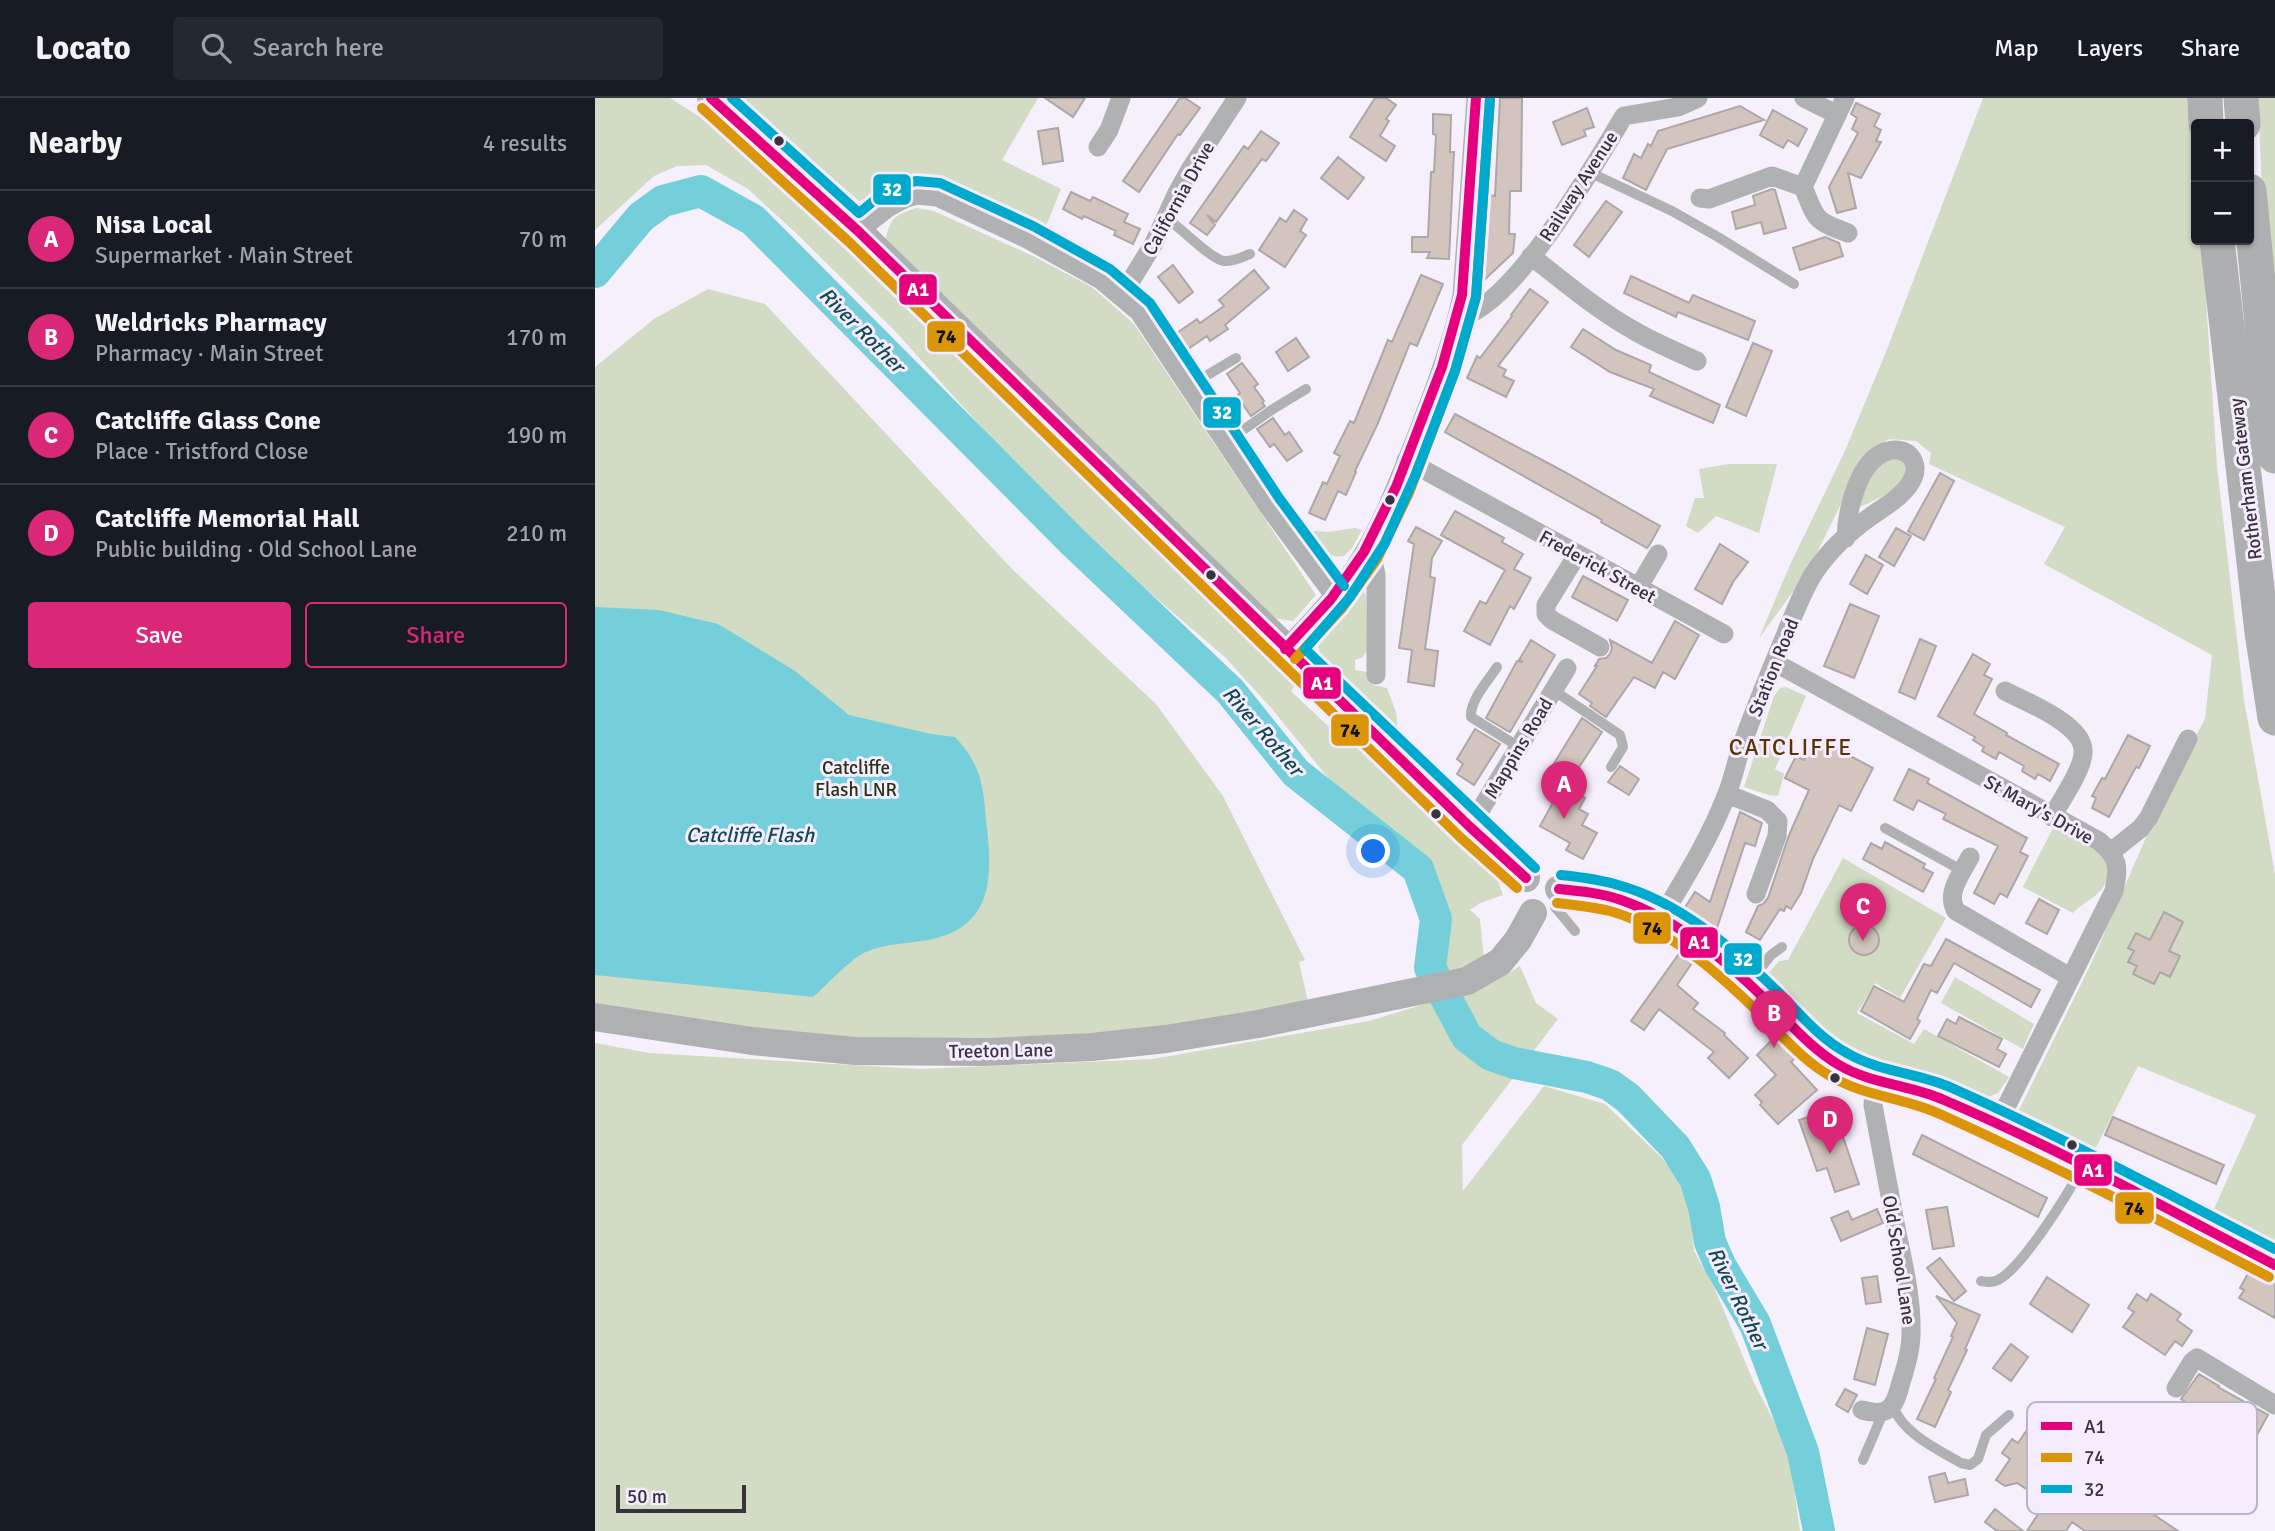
<!DOCTYPE html>
<meta charset="utf-8">
<style>
:root{--surface:#171b24;--page:#242831;--text:#f1f3f6;--muted:#9ea1a6;--line:#363941;--accent:#db2777}
body{margin:0;font-family:Signika,sans-serif;background:var(--page);color:var(--text)}
.controls{position:absolute;right:21px;top:21px;display:grid;overflow:hidden;border-radius:7px;box-shadow:0 2px 5px #0004}
.controls button{width:63px;height:63px;display:grid;place-items:center;padding:0;border:0;border-bottom:2px solid var(--line);background:var(--surface);color:var(--text);font:35px sans-serif}
.scale{position:absolute;left:21px;bottom:18px;width:130px;box-sizing:border-box;padding-left:7px;border:4px solid #38343d;border-top:0;font-size:19px;line-height:24px;white-space:nowrap;color:#38343d;-webkit-text-stroke:5px #f5ecff;paint-order:stroke}
.you{position:absolute;left:779px;top:754px;width:24px;height:24px;margin:-18px;border:5px solid #fff;border-radius:50%;background:#1a73e8;box-shadow:0 0 0 10px #1a73e833}
.badge{display:grid;place-items:center;width:46px;height:46px;border-radius:50%;background:var(--accent);color:#fff;font-size:23px;font-weight:700}
.pin{position:absolute;translate:-50% -58px;filter:drop-shadow(0 2px 4px #0008)}
.pin::after{content:'';position:absolute;top:37px;width:24px;height:21px;background:inherit;clip-path:polygon(0 0,100% 0,50% 100%)}
.list{margin:0;padding:0;list-style:none}
h2{display:flex;justify-content:space-between;align-items:center;height:91px;margin:0;padding:0 28px;font-size:30px}
h2 small{font-size:23px;font-weight:400;color:var(--muted)}
.list li{display:grid;grid-template-columns:46px 1fr auto;gap:21px;align-items:center;box-sizing:border-box;height:98px;padding:0 28px;border-top:2px solid var(--line)}
.list b{display:block;font-size:26px;white-space:nowrap}
.list p{margin:0;font-size:23px;white-space:nowrap;color:var(--muted)}
.list em{font-size:23px;font-style:normal;color:var(--muted)}
.actions{display:flex;gap:14px;padding:21px 28px}
.actions a{flex:1;padding:16px 0;border:2px solid var(--accent);border-radius:7px;text-align:center;font-size:24px;color:var(--accent)}
.actions .main{background:var(--accent);color:#fff}
.icon{flex:none;width:38px;height:38px;fill:none;stroke:currentColor;stroke-width:2;stroke-linecap:round;stroke-linejoin:round}
.map{position:relative;flex:none;width:1680px;height:1433px;overflow:hidden}
header{display:flex;align-items:center;gap:42px;box-sizing:border-box;height:98px;padding:0 35px;background:var(--surface);border-bottom:2px solid var(--line)}
header strong{font-size:33px}
nav{display:flex;gap:38px;margin-inline-start:auto;font-size:24px}
.search{width:490px;height:63px;background:var(--page);display:flex;align-items:center;gap:18px;box-sizing:border-box;padding:0 24px;border-radius:7px;color:var(--muted);font-size:26px}
main{display:flex}
aside{flex:1;background:var(--surface)}
.map>svg:first-child{display:block}
.green{fill:#d2dbc3}
.water{fill:#74cfda}
.lines{fill:none;stroke-linecap:round;stroke-linejoin:round}
.river{stroke:#74cfda;stroke-width:32}
.building{fill:#d3c5bd;stroke:#aca7a8;stroke-width:2}
.lane{stroke:#afb1b2;stroke-width:10}
.street{stroke:#afb1b2;stroke-width:19}
.secondary{stroke:#afb0b2;stroke-width:28}
.highway{stroke:#aeafb1;stroke-width:35}
.bus-1-casing{stroke:#f5ecff;stroke-width:16}
.bus-2-casing{stroke:#f5ecff;stroke-width:16}
.bus-3-casing{stroke:#f5ecff;stroke-width:16}
.bus-1{stroke:#e5007d;stroke-width:10}
.bus-2{stroke:#da9509;stroke-width:10}
.bus-3{stroke:#00a9ce;stroke-width:10}
.bus-dot{fill:#38343d;stroke:#f5ecff;stroke-width:2.5}
.labels{text-anchor:middle;stroke-width:6;stroke-linejoin:round;paint-order:stroke}
.street-label{font-size:19px;fill:#38343d;stroke:#f5ecff}
.park-label{font-size:19px;fill:#273311;stroke:#f5ecff}
.water-label{font-size:21px;font-style:italic;fill:#124a4f;stroke:#f5ecff}
.quarter-label{font-size:23px;letter-spacing:2px;fill:#583400;stroke:#f5ecff}
.key{fill:#f5ecff;stroke:#bcb5c5;stroke-width:2}
.key-label{font-size:19px;fill:#38343d}
.line-badge{stroke:#f5ecff;stroke-width:2.5}
.badge-label{font-size:19px;text-anchor:middle;font-weight:bold;fill:#fff}
.pale-badge-label{font-size:19px;text-anchor:middle;font-weight:bold;fill:#111}
</style>
<header>
<strong>Locato</strong>
<div class="search"><svg class="icon" aria-label="search" viewBox="0 0 24 24"><circle cx="10" cy="10" r="6"/><path d="M15 15l6 6"/></svg>Search here</div>
<nav><a>Map</a><a>Layers</a><a>Share</a></nav>
</header>
<main>
<aside>
<h2>Nearby<small>4 results</small></h2>
<ul class="list">
<li><span class="badge">A</span><div><b>Nisa Local</b><p>Supermarket · Main Street</p></div><em>70 m</em></li>
<li><span class="badge">B</span><div><b>Weldricks Pharmacy</b><p>Pharmacy · Main Street</p></div><em>170 m</em></li>
<li><span class="badge">C</span><div><b>Catcliffe Glass Cone</b><p>Place · Tristford Close</p></div><em>190 m</em></li>
<li><span class="badge">D</span><div><b>Catcliffe Memorial Hall</b><p>Public building · Old School Lane</p></div><em>210 m</em></li>
</ul>
<div class="actions"><a class="main">Save</a><a>Share</a></div>
</aside>
<div class="map">
<svg width="1680" height="1433" viewBox="0 0 1680 1433">
<rect width="100%" height="100%" fill="#f5f0fb"/>
<path class="green" d="M0,0H75L125,32L174,74L445,327L511,396L657,536L703,584L696,593L734,629L745,620L790,664L840,724L899,772L908,797L885,805L875,812L885,821L889,861L869,871L848,874L851,828L849,810L829,766L739,687L677,611L631,560L512,458L441,390L301,234L203,137L153,91L111,67L82,68L59,78L0,132Z
M145,0H443L407,62L466,91L447,138L382,109L345,86L308,83L279,101L264,103Z
M1388,0H1597L1601,60V142H1607L1622,368L1649,602L1680,776V1155L1615,1120L1661,1017L1543,968L1496,1059L1419,1022L1495,868L1569,698L1610,621L1617,557L1449,466L1470,429L1334,366L1336,355L1321,343L1294,341L1270,357L1212,475L1164,540L1195,467L1249,355L1291,254Z
M1663,0H1680V227L1669,140Z
M322,110L339,113L438,158L497,189L539,226L721,497L698,523L678,520L297,150L291,140C295,119 302,116 322,110Z
M113,191L170,206L417,471L561,606L628,698L710,862L704,864L713,904L621,924L469,937L295,943L175,934L0,908V269L59,221Z
M1301,357L1310,363L1313,370C1305,393 1283,401 1262,410L1276,373Z
M1134,366H1182L1164,435L1121,418L1103,435L1091,428L1100,400H1109L1104,371Z
M760,430L767,432L757,450L749,458C728,461 721,447 709,432L733,434Z
M764,492H768L771,498L772,552L768,559L760,562V572L772,574L778,587L792,590L801,614L804,644C783,623 723,574 723,545Z
M1191,589L1211,598L1180,671L1189,676L1183,698L1174,697L1149,689L1179,598L1185,590Z
M1459,728C1481,741 1531,758 1507,791C1500,800 1486,806 1478,815L1428,789Z
M1248,760L1351,820L1305,900L1280,885L1262,915L1319,946L1329,931L1414,979L1403,995L1391,1000H1379L1348,983L1272,959L1241,943L1170,879L1184,863L1193,862Z
M925,868L941,905L963,921L867,1047L868,1093L949,988L1010,1006L1067,1060L1081,1079L1095,1110L1099,1153L1119,1189L1159,1285L1193,1350L1205,1433H0V945L54,955L325,971L558,961L774,923L895,886Z
M1360,879L1439,926L1428,951L1346,905Z"/>
<path class="water" d="M0,509L64,512L123,526L200,573L254,617L336,636L360,639C389,670 388,691 392,731C398,785 395,830 333,842C312,846 291,845 271,854C256,860 231,888 218,899L0,877Z"/>
<g class="lines">
<path class="river" d="M0,174L46,119L68,103L106,93L158,122L479,445L635,593L701,675L823,771L841,821L835,870L872,939L896,957L919,965L992,979L1015,987L1033,1000L1080,1049L1100,1081L1109,1109L1115,1144L1125,1167L1160,1226L1208,1354L1224,1433"/>
</g>
<path class="building" d="M450,0H490L478,19Z
M585,0H590L605,10L585,37L583,36L544,94L528,83Z
M780,0H791L801,7L791,21L794,23L785,38L800,48L791,63L755,39Z
M905,0H927L926,93H915L914,136H920L918,155L888,183L894,97L900,98Z
M1261,5L1285,16L1279,28L1286,32L1281,43L1286,44L1266,80L1253,75L1261,110L1242,115L1234,89L1263,35L1257,31L1262,20L1256,16Z
M1145,8L1169,22L1072,51L1051,92L1028,80L1039,56L1046,60L1053,46L1056,48L1063,33Z
M992,10L999,29L989,32L991,38L967,47L958,24Z
M1178,12L1212,31L1203,48L1193,42L1188,50L1165,37Z
M838,16L856,17L855,54H859L854,161L832,160L835,154H817V139H833L836,74H839L841,37L838,36Z
M463,30L468,63L448,66L443,33Z
M666,33L684,45L671,63L667,61L621,124L612,117L620,127L612,137L595,125L649,48L653,51Z
M743,59L769,80L753,101L726,80Z
M1177,91L1180,92L1191,130L1169,136L1166,124L1141,131L1137,114L1160,107L1158,98Z
M476,94L495,103L498,99L533,116L529,124L545,131L538,146L519,137L521,133L489,118L487,121L468,111Z
M1011,103L1027,114L994,159L979,147Z
M699,112L712,121L705,133L711,137L690,169L664,152L685,120L691,124Z
M1230,139L1244,145L1248,158L1205,172L1198,150Z
M578,167L598,194L584,205L563,179Z
M659,172L674,190L630,227L633,231L615,243L612,238L590,253L579,237L602,221L605,225L629,208L624,202Z
M826,177L848,186L822,248L815,245L783,325L760,373L761,374L751,397L743,393L730,422L714,415L728,384L732,386L745,358L739,355L755,323L759,325L793,242L797,244Z
M1036,178L1094,205L1098,197L1160,223L1153,242L1083,214L1081,219L1029,195Z
M935,191L953,204L903,268L911,272L908,278L919,283L911,299L872,280L882,258L885,260L917,218L916,217Z
M988,231L1021,252L1056,267L1054,274L1125,307L1118,325L1055,298L1059,291L1015,274L976,249Z
M701,240L714,259L693,273L681,254Z
M1158,245L1177,253L1151,318L1131,309Z
M647,265L663,286L659,289L669,303L667,305L670,308L656,318L642,298L645,295L632,276Z
M860,316L966,372L1065,428L1054,448L1052,450L1006,424L1007,422L850,334Z
M678,320L690,337L694,334L707,353L692,363L679,346L675,349L662,331Z
M1345,375L1359,383L1329,442L1313,433Z
M860,413L909,440L907,444L928,456L919,471L936,480L919,511L915,508L895,547L869,533L885,503L891,506L910,472L846,437Z
M821,429L847,443L837,460L835,479L840,480L830,551L843,553L839,588L813,584L817,552L804,550L819,446L813,443Z
M1301,430L1316,438L1299,468L1284,459Z
M1125,446L1153,464L1138,484L1127,506L1100,491Z
M1271,457L1288,467L1272,496L1255,486Z
M988,478L1033,502L1022,523L977,499Z
M1255,506L1284,518L1259,580L1229,568Z
M1080,523L1104,537L1080,581L1068,574L1060,590L1039,579L1011,619L995,608L997,605L984,596L1002,568H1000L1004,561L1011,560L1015,556L1017,550L1015,542L1057,565Z
M1325,541L1341,548L1320,601L1304,594Z
M936,542L960,557L915,634L913,633L891,620L922,563L928,564L924,562Z
M1378,556L1395,566L1389,577L1397,581L1379,616L1412,635L1411,637L1464,666L1455,683L1443,676L1440,681L1427,673L1429,668L1404,654L1401,661L1387,653L1389,649L1378,642L1380,639L1343,618Z
M987,620L1007,634L977,680L958,667Z
M880,631L905,646L879,687L862,676L868,666L862,661Z
M1533,637L1555,648L1544,670L1541,669L1514,719L1497,710L1501,700L1497,698L1507,680L1510,681Z
M1227,643L1278,670L1256,713L1244,707L1218,761L1206,795L1196,811L1191,808L1189,813L1185,811L1165,842L1151,834L1163,808L1168,806L1173,800L1194,737L1214,692L1190,680L1201,658L1209,662L1217,647L1223,650Z
M1025,668L1044,681L1034,697L1013,684Z
M1314,671L1334,681L1332,685L1432,740L1425,754L1433,758L1412,799L1405,795L1399,806L1379,795L1403,748L1348,721L1351,716L1323,702L1318,712L1299,702Z
M967,688L990,700L984,711L993,716L987,727L1002,735L988,761L971,752L975,745L945,728Z
M1145,714L1167,725L1160,748L1150,745L1120,836L1087,814L1100,794L1115,804Z
M1290,744L1330,766L1328,770L1338,775L1328,794L1268,761L1276,745L1287,751Z
M1444,801L1464,812L1452,836L1431,825Z
M1569,814L1588,824L1574,853L1585,858L1575,879L1565,874L1559,886L1538,876L1542,868L1533,864L1539,853L1533,850L1541,835L1555,842Z
M1254 842a15 15 0 1 1 30 0a15 15 0 1 1-30 0Z
M1351,841L1445,892L1436,909L1359,865L1342,895L1336,892L1322,921L1325,923L1315,941L1266,913L1279,888L1309,904L1329,866L1336,868Z
M1086,853L1099,862L1082,887L1103,905L1098,911L1130,935L1129,937L1153,960L1134,980L1113,960L1119,954L1064,911L1049,932L1036,923Z
M1364,919L1407,941L1402,951L1411,956L1404,969L1343,938L1352,921L1361,926Z
M1182,937L1203,957L1196,964L1222,992L1183,1026L1165,1007L1167,1004L1160,997L1181,977L1162,957Z
M1230,1013L1237,1033L1245,1030L1264,1086L1240,1094L1232,1070L1222,1073L1204,1022Z
M1518,1019L1629,1067L1621,1086L1510,1037Z
M1327,1037L1452,1100L1443,1119L1318,1056Z
M1352,1109L1359,1148L1338,1151L1331,1112Z
M1282,1111L1288,1125L1246,1143L1236,1120L1253,1113L1257,1122Z
M1345,1160L1371,1193L1359,1203L1332,1170Z
M1655,1172L1680,1184V1220L1644,1200L1649,1192L1645,1190Z
M1282,1178L1286,1204L1271,1206L1267,1180Z
M1452,1179L1494,1207L1477,1234L1435,1206Z
M1542,1196L1552,1203L1556,1196L1586,1216L1582,1222L1597,1233L1587,1248L1580,1243L1570,1257L1528,1229L1539,1214L1533,1210Z
M1341,1198L1385,1217L1370,1251L1372,1252L1353,1292L1356,1294L1340,1329L1322,1321L1341,1281L1339,1280L1358,1239L1356,1238L1362,1225Z
M1272,1230L1293,1236L1280,1287L1259,1281Z
M1416,1246L1433,1259L1416,1283L1398,1270Z
M1604,1276L1624,1288L1623,1289L1673,1317L1656,1348L1611,1322L1613,1318L1586,1301Z
M1250,1291L1262,1297L1253,1314L1241,1307Z
M1443,1305L1466,1321L1475,1307L1500,1324L1507,1313L1528,1327L1521,1338L1537,1349L1523,1371L1530,1376L1521,1391L1583,1433H1490L1477,1424L1471,1433H1432L1451,1404L1422,1385L1410,1388L1401,1382L1415,1361L1407,1355L1417,1341L1423,1345L1438,1323L1433,1319Z
M1350,1375L1353,1385L1370,1381L1373,1397L1340,1404L1334,1379Z
M1400,1411L1428,1433H1402L1390,1424Z"/>
<g class="lines">
<path class="lane" d="M994,74L1077,113L1123,139L1199,186
M572,121C587,130 615,161 629,163C638,164 647,159 655,156
M594,288L641,260
M631,344L678,311L711,291
M902,569C893,583 875,602 876,619L924,649
M958,592L1025,637L1028,649L1016,669
M1290,730L1368,773
M960,809L980,833
M1155,884L1176,857L1187,849
M1386,1183C1392,1184 1397,1185 1403,1182C1427,1170 1473,1096 1486,1071
M1298,1309C1309,1336 1342,1351 1366,1365L1375,1367L1383,1361L1391,1337L1414,1317
M1268,1362L1288,1315"/>
<path class="street" d="M1209,0L1241,16
M503,49L514,32L526,0
M1208,89L1250,0
M1105,100L1114,101L1177,78L1208,89C1222,122 1218,122 1253,135
M263,133L294,109L309,101L322,97L342,99L432,141L506,182L544,214L673,408L738,496
M936,158C969,184 1001,211 1038,232C1058,244 1080,253 1102,263
M527,197L559,145L582,95L596,70L642,0
M862,220C918,211 1000,65 1029,18L1083,9L1103,0
M811,362L1129,536
M771,451L779,467L781,477V577
M982,457L951,507V516L957,522L1005,549
M1043,490L1063,456
M690,551C715,525 740,499 760,469C786,429 803,384 821,339C839,292 857,246 867,197L881,0
M1179,564L1504,743C1524,760 1524,768 1519,793L1402,1027
M1410,593C1431,604 1491,627 1488,655C1487,673 1466,702 1457,719
M1132,696L1172,712L1183,723L1182,738L1161,796
M875,729L972,570
M1516,754L1546,730L1554,719L1593,641
M1375,759C1367,775 1350,795 1361,813L1475,879
M1066,820C1090,780 1114,742 1131,698C1138,682 1141,664 1147,647C1160,610 1175,574 1190,538C1198,518 1207,494 1219,475C1233,454 1254,434 1275,419C1290,408 1310,398 1318,380C1322,371 1320,362 1313,356C1307,352 1299,351 1293,353C1263,361 1252,413 1251,440
M1581,1290L1597,1264L1602,1260L1680,1307
M1267,1312C1295,1320 1300,1308 1306,1284C1311,1269 1316,1252 1316,1236C1317,1202 1309,1168 1302,1135C1294,1092 1286,1050 1278,1007L1280,981"/>
<path class="secondary" d="M116,0L263,133L875,729L931,780
M964,791C989,794 1013,796 1036,806C1081,824 1135,866 1169,900C1192,922 1216,951 1244,967C1276,986 1315,987 1349,1002C1461,1053 1571,1110 1680,1167
M0,919L157,943L260,953L389,954L496,949L571,941L663,926L872,883L905,864L923,842L938,815"/>
<path class="highway" d="M1610,0L1611,26
M1646,0L1648,26
M1654,93L1680,358
M1622,142L1667,534L1680,620"/>
<defs>
<path id="bus-1" d="M116,0L263,133L875,729L931,780
M690,551L736,501L769,454L801,389L847,269L867,197L881,0
M964,791C985,793 1006,795 1026,802C1081,821 1129,861 1169,900C1193,923 1215,950 1244,967C1276,986 1315,987 1349,1002C1462,1050 1571,1110 1680,1167"/>
<path id="bus-2" d="M107,10L253,143L865,739L922,790
M700,561L747,510L782,461L814,395L860,273L881,199L895,1
M962,805C980,807 998,809 1015,813C1071,829 1121,873 1162,913C1186,936 1208,963 1237,979C1271,999 1312,1000 1347,1017C1458,1067 1566,1123 1674,1179"/>
<path id="bus-3" d="M137,0L264,115L286,97L304,88L321,83L345,85L438,128L515,171L555,205L684,400L749,488
M895,1L881,199L860,273L820,378L790,445L755,499L710,551L940,770
M966,777C985,779 1004,781 1023,787C1082,803 1134,847 1177,888C1201,911 1222,939 1252,955C1284,974 1323,975 1357,990C1467,1039 1573,1096 1680,1151"/>
</defs>
<use href="#bus-1" class="bus-1-casing"/>
<use href="#bus-2" class="bus-2-casing"/>
<use href="#bus-3" class="bus-3-casing"/>
<use href="#bus-1" class="bus-1"/>
<use href="#bus-2" class="bus-2"/>
<use href="#bus-3" class="bus-3"/>
</g>
<g class="bus-dot">
<circle cx="184" cy="43" r="6"/>
<circle cx="795" cy="402" r="6"/>
<circle cx="616" cy="477" r="6"/>
<circle cx="841" cy="716" r="6"/>
<circle cx="1240" cy="980" r="6"/>
<circle cx="1477" cy="1047" r="6"/>
</g>
<g class="labels">
<g class="street-label">
<text transform="translate(983 88) rotate(-57)" y="7">Railway Avenue</text>
<text transform="translate(583 100) rotate(-61)" y="7">California Drive</text>
<text transform="translate(1650 381) rotate(-97)" y="7">Rotherham Gateway</text>
<text transform="translate(1003 468) rotate(29)" y="7">Frederick Street</text>
<text transform="translate(1178 569) rotate(-68)" y="7">Station Road</text>
<text transform="translate(923 650) rotate(-59)" y="7">Mappins Road</text>
<text transform="translate(1444 711) rotate(29)" y="7">St Mary's Drive</text>
<text transform="translate(406 952) rotate(-1)" y="7">Treeton Lane</text>
<text transform="translate(1305 1162) rotate(81)" y="7">Old School Lane</text>
</g>
<g class="park-label">
<text x="261" y="676">Catcliffe<tspan x="261" dy="22">Flash LNR</tspan></text>
</g>
<g class="water-label">
<text transform="translate(267 232) rotate(45)" y="7">River Rother</text>
<text transform="translate(668 633) rotate(49)" y="7">River Rother</text>
<text x="155" y="744">Catcliffe Flash</text>
<text transform="translate(1143 1200) rotate(64)" y="7">River Rother</text>
</g>
<g class="quarter-label">
<text x="1196" y="657">CATCLIFFE</text>
</g>
</g>
<rect x="1432" y="1304" width="230" height="112" rx="10" class="key"/>
<rect x="1446" y="1324" width="31" height="8" fill="#e5007d"/>
<rect x="1446" y="1355" width="31" height="9" fill="#da9509"/>
<rect x="1446" y="1387" width="31" height="8" fill="#00a9ce"/>
<g class="key-label">
<text x="1489" y="1335">A1</text>
<text x="1489" y="1366">74</text>
<text x="1489" y="1398">32</text>
</g>
<g class="line-badge">
<rect x="277" y="75" width="40" height="33" rx="7" fill="#00a9ce"/>
<rect x="303" y="175" width="40" height="33" rx="7" fill="#e5007d"/>
<rect x="331" y="222" width="40" height="33" rx="7" fill="#da9509"/>
<rect x="607" y="298" width="40" height="33" rx="7" fill="#00a9ce"/>
<rect x="707" y="568" width="40" height="34" rx="7" fill="#e5007d"/>
<rect x="735" y="615" width="40" height="34" rx="7" fill="#da9509"/>
<rect x="1037" y="813" width="40" height="34" rx="7" fill="#da9509"/>
<rect x="1084" y="828" width="40" height="33" rx="7" fill="#e5007d"/>
<rect x="1128" y="844" width="40" height="34" rx="7" fill="#00a9ce"/>
<rect x="1478" y="1055" width="40" height="34" rx="7" fill="#e5007d"/>
<rect x="1519" y="1093" width="41" height="34" rx="7" fill="#da9509"/>
</g>
<g class="badge-label">
<text x="297" y="98">32</text>
<text x="323" y="198">A1</text>
<text x="627" y="321">32</text>
<text x="727" y="592">A1</text>
<text x="1104" y="851">A1</text>
<text x="1148" y="868">32</text>
<text x="1498" y="1079">A1</text>
</g>
<g class="pale-badge-label">
<text x="351" y="245">74</text>
<text x="755" y="639">74</text>
<text x="1057" y="837">74</text>
<text x="1539" y="1117">74</text>
</g>
</svg>
<div class="controls">
<button>+</button>
<button>−</button>
</div>
<div class="scale">50 m</div>
<div class="you"></div>
<div class="pin badge" style="left:969px;top:721px">A</div>
<div class="pin badge" style="left:1179px;top:950px">B</div>
<div class="pin badge" style="left:1268px;top:843px">C</div>
<div class="pin badge" style="left:1235px;top:1056px">D</div>
</div>
</main>
